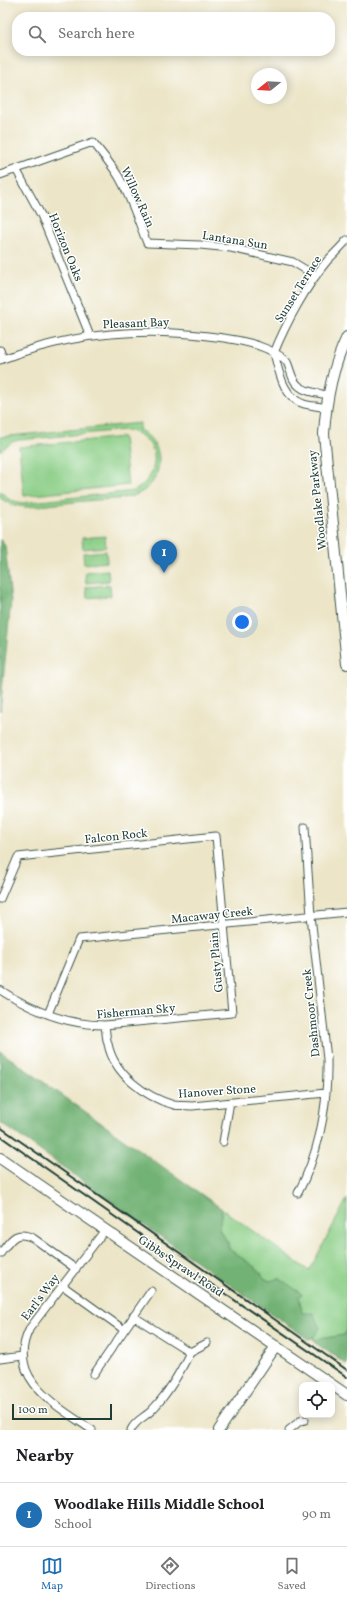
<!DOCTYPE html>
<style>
:root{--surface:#fff;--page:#f6f6f6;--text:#202124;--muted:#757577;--line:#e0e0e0;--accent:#1f6fb2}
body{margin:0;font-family:Vollkorn,serif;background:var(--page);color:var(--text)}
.controls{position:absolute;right:12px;bottom:12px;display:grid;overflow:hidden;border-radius:8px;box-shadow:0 2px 10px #0003}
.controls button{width:36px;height:36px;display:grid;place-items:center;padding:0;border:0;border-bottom:1px solid var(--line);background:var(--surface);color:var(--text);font:20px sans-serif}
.compass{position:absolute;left:251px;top:68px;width:36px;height:36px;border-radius:50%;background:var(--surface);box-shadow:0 2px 10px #0003;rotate:252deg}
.scale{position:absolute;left:12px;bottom:10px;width:100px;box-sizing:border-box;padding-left:4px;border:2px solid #1f3d34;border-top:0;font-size:11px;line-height:14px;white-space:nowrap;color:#1f3d34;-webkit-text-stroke:3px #fff;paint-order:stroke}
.you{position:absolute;left:242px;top:622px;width:14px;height:14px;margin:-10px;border:3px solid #fff;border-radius:50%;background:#1a73e8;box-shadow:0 0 0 6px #1a73e833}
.badge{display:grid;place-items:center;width:26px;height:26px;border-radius:50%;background:var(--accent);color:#fff;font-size:13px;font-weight:700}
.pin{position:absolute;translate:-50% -33px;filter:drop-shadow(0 1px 2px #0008)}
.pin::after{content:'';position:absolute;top:21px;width:14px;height:12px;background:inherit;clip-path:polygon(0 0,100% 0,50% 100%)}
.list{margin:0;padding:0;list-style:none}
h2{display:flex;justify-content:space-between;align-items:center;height:52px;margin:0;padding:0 16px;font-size:17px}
h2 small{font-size:13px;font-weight:400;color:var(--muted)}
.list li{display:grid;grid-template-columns:26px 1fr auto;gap:12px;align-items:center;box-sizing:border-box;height:64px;padding:0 16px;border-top:1px solid var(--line)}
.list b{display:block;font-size:15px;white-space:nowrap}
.list p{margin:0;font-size:13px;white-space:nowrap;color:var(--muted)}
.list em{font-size:13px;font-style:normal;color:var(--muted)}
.icon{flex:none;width:22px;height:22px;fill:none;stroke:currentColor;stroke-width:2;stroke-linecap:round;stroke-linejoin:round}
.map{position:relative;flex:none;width:347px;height:1430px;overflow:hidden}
.search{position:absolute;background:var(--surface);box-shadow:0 2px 10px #0003;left:12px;right:12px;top:12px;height:44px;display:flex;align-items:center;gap:10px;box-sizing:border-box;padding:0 14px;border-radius:16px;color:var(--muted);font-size:15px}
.sheet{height:116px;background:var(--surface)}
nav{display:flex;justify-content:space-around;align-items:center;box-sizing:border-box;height:56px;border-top:1px solid var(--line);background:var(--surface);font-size:11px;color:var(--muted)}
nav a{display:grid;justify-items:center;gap:2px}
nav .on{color:var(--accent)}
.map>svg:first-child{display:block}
.green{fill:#8dcf88;stroke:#56865e}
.forest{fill:#72b274;stroke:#487854}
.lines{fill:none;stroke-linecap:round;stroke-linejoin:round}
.street-casing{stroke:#3e564a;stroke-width:9}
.secondary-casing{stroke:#3e564a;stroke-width:12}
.street{stroke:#fff;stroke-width:7}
.secondary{stroke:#fff;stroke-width:10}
.rail{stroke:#1f3d34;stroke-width:2}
.labels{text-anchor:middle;stroke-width:3;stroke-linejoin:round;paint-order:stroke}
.street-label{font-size:12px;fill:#1f3d34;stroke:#fff}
</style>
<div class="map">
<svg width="347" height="1430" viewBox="0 0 347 1430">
<rect width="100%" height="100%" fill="#fff"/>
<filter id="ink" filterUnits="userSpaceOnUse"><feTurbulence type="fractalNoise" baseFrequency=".025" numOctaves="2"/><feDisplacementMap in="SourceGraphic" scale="8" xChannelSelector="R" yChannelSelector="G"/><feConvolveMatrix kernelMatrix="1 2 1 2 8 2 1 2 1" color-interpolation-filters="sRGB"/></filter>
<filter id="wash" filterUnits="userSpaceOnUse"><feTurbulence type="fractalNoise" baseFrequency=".012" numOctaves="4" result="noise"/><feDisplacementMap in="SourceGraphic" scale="16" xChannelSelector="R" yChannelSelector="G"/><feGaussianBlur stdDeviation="0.9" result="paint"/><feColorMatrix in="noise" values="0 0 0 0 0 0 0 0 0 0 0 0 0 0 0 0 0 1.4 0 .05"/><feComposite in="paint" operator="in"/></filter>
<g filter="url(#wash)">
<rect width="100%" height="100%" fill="#ece5c7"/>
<path class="green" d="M140,423V428L138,429C150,435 159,446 159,460C159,472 154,484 143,491C130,500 110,499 96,500C72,502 49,505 26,507L12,505L0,498V491L10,500L23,503L134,491C165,473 160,433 123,430L19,440L12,442L0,451V445L3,442H1L0,437Z
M123,437L128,485L24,496L19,447Z
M105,536L106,547L83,549L82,538Z
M106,551L107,562L84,564L83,553Z
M108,570L109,581L86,583L85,572Z
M110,585L111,596L87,598L86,587Z
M347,1199V1330L344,1335L315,1340L313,1338L320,1328L302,1313L299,1296L302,1294L264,1278L259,1270L229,1249L228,1243L219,1229L222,1209L309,1271Z"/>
<path class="forest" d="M0,539L5,546L11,601L0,711Z
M0,1051L222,1209L219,1229L228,1243L229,1249L259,1270L264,1278L270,1281L279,1278L302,1294L299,1296L302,1313H313L320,1328L313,1338L308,1339L144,1225L0,1122Z
M347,1330V1365L314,1342L313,1340L344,1335Z"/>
</g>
<g filter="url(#ink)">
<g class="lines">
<defs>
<path id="street" d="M16,169L41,215L90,336
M0,175L93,142C102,154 112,165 119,177C131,198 138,221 147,243L200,245L231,248L293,262L316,276
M0,350L3,359
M274,353C286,323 307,285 327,261C334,254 341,247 347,240
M274,353C279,371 283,398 304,404C311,406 319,406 326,408
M0,360C67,334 137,327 208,336C227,338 249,341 267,349C273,352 283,356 287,362C291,370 291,380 299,386C307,393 318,393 328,395
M0,899L18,857L216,836L232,1013L105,1025C68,1025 31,1010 0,990
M48,1014L79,939L347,912
M105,1025C106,1032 106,1038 108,1044C114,1074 145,1097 174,1105C179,1106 186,1105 192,1106L326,1093
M223,1142L230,1102
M298,1193C320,1151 328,1106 327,1059L311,916L305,827
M0,1254C10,1241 15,1229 33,1238L76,1269
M63,1286L123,1329
M133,1316L190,1352L207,1343
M0,1359L23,1356
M94,1374L151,1291
M92,1430C57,1406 4,1378 30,1328L105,1230
M131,1430C135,1420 146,1417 153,1409C169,1392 180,1373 190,1352
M289,1430L300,1421L305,1420"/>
<path id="secondary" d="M347,337C332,368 326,399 324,434L347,664
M0,1158L347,1395
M219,1430L276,1346"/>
</defs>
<use href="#street" class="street-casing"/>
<use href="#secondary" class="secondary-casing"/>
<use href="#street" class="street"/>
<use href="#secondary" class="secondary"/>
<path class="rail" d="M0,1127L347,1370
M0,1136L192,1271L347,1377"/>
</g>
</g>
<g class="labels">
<g class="street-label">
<text transform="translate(138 197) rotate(66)" y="4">Willow Rain</text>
<text transform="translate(235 240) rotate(9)" y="4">Lantana Sun</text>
<text transform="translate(66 247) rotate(68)" y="4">Horizon Oaks</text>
<text transform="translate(298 289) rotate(-58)" y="4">Sunset Terrace</text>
<text transform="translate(136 323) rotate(-2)" y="4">Pleasant Bay</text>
<text transform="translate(317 500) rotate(-96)" y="4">Woodlake Parkway</text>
<text transform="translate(116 836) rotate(-6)" y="4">Falcon Rock</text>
<text transform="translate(212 915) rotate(-6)" y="4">Macaway Creek</text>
<text transform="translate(216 962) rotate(-95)" y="4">Gusty Plain</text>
<text transform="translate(136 1011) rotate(-5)" y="4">Fisherman Sky</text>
<text transform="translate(311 1013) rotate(-96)" y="4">Dashmoor Creek</text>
<text transform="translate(217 1091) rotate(-4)" y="4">Hanover Stone</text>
<text transform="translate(181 1266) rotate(34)" y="4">Gibbs Sprawl Road</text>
<text transform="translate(40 1297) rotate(-53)" y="4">Earl's Way</text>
</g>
</g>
</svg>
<div class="controls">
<button><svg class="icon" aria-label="locate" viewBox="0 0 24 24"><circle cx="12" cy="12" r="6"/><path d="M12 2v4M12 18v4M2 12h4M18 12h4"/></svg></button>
</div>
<svg class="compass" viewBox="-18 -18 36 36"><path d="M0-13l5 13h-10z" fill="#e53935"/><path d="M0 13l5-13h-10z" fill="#757577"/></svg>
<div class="scale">100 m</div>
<div class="you"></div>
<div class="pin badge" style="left:164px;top:573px">1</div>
<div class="search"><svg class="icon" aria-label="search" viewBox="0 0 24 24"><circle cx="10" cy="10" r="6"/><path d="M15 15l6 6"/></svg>Search here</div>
</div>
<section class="sheet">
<h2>Nearby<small></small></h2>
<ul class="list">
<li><span class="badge">1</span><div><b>Woodlake Hills Middle School</b><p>School</p></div><em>90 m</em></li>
</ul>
</section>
<nav>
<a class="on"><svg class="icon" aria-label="map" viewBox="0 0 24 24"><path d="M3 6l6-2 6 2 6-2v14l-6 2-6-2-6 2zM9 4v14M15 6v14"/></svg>Map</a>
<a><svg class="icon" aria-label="directions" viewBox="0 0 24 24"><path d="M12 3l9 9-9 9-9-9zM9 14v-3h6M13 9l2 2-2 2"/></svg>Directions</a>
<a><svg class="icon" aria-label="saved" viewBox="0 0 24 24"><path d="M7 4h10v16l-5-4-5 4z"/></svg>Saved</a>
</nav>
